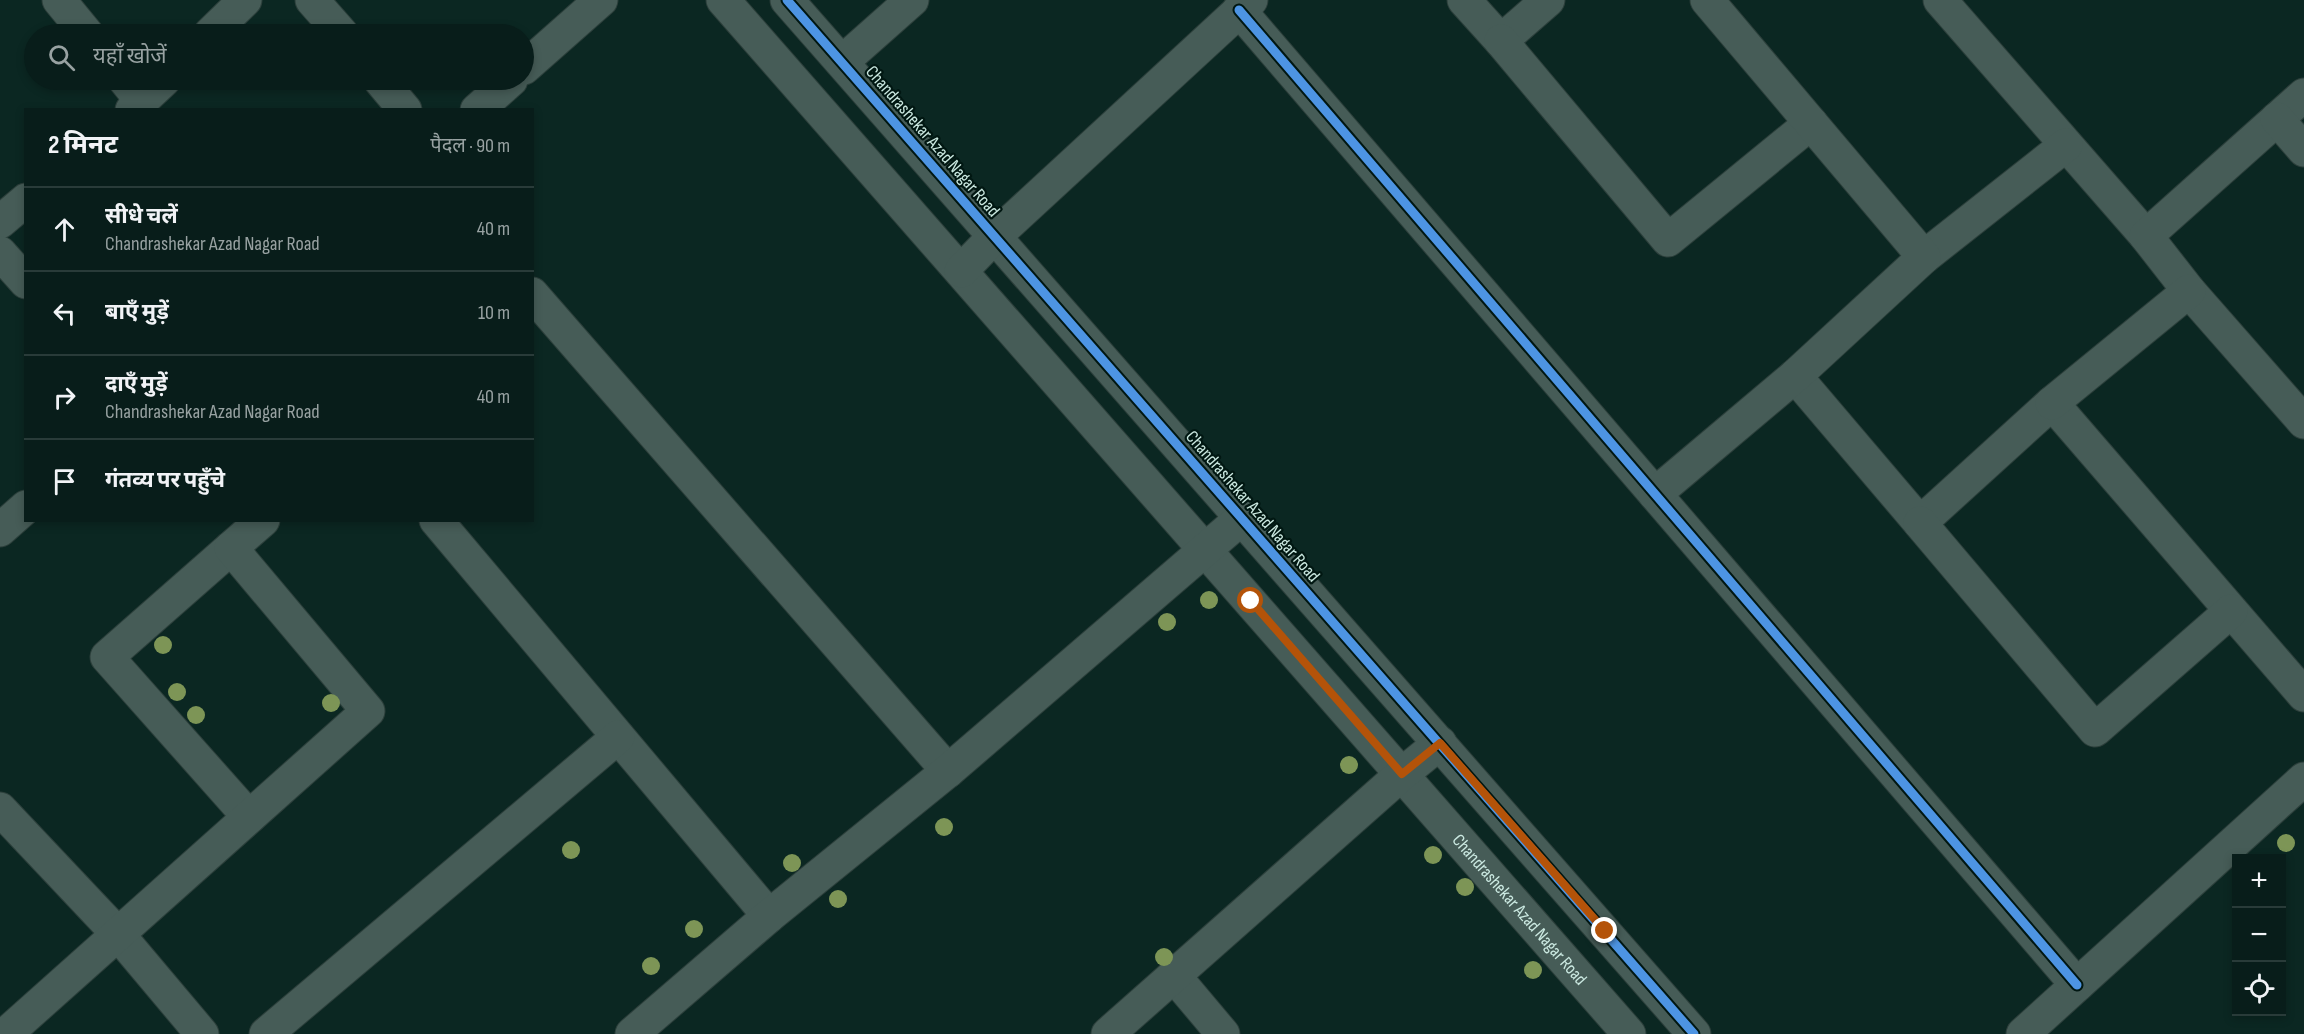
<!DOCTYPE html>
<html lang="hi">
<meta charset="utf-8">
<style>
:root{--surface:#081d1a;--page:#112623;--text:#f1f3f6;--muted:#98a2a2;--line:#293b39}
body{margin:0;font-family:"Sofia Sans Condensed","Noto Sans Devanagari",sans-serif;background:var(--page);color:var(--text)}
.controls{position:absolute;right:18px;bottom:18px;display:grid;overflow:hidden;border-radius:0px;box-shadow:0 3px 9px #0003}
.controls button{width:54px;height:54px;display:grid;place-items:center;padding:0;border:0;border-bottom:2px solid var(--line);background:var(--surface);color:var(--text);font:30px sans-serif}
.stop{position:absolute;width:18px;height:18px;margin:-14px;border:4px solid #b45309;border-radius:50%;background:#fff}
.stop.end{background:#b45309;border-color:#fff;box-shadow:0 2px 6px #0008}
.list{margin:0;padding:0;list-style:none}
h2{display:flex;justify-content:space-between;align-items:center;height:78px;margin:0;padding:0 24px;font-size:26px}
h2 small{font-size:20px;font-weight:400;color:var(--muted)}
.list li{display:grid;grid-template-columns:39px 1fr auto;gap:18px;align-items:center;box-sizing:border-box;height:84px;padding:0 24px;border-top:2px solid var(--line)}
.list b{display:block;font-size:22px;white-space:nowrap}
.list p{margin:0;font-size:20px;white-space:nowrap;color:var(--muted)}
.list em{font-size:20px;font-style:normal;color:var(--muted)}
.icon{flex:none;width:33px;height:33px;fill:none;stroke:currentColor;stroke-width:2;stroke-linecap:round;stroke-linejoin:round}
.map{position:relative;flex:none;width:2304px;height:1034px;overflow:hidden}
.search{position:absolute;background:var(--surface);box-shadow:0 3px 9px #0003;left:24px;top:24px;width:510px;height:66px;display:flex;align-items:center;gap:15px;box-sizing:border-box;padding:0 21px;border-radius:33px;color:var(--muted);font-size:22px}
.panel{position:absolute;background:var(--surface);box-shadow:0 3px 9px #0003;left:24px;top:108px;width:510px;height:414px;border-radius:0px}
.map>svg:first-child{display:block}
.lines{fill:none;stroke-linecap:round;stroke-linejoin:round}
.minor-casing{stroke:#2c3f3b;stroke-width:35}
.minor{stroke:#465c57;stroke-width:33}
.cycleway-casing{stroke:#011712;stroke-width:13}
.cycleway{stroke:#4d94e3;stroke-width:9}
.tree{fill:#7d9556}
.route{stroke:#b45309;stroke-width:8}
.labels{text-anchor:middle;stroke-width:4.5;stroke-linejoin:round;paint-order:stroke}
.street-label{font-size:18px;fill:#cbe9e1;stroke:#011712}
</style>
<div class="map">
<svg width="2304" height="1034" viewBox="0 0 2304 1034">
<rect width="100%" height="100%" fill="#0b2722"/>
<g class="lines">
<defs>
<g id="minor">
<path d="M59,0L87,34"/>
<path d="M312,0L342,34"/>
<path id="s1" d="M723,0L1629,1034"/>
<path d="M787,0L1694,1034"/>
<path d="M1464,0L1501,41L1548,0"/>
<path d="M1940,0L2146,236"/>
<path d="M1239,10L2077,985"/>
<path d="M210,34L245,0"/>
<path d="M1501,41L1668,240L1811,123"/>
<path d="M842,62L912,0"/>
<path d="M524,68L601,0"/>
<path d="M125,80L142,101"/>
<path d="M380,80L405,110"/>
<path d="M2304,95L2146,236L2189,291L2304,422"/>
<path d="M132,110L164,80"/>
<path d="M477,110L511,80"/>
<path d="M2277,119L2304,150"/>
<path d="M0,222L26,200"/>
<path d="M0,253L26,282"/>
<path d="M1924,257L2066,145"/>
<path d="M961,271L994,237L1251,0"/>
<path d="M532,294L948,771"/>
<path d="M1795,376L1920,523L2052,403L2304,695"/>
<path d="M2052,403L2189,291"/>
<path d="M1655,494L1795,376L1924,257L1707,0"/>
<path d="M436,520L769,916"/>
<path d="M1920,523L2095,730L2231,611"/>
<path d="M0,530L26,507"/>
<path d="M231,548L107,657L249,817"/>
<path d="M0,809L117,933L202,1034"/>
<path d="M1175,977L1223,1034"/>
<path d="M6,1034L368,711L231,548L263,520"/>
<path d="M266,1034L618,737"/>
<path d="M632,1034L769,916L948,771L1242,518"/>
<path d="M1108,1034L1402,774L1440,743"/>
<path d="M2023,1034L2304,779"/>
</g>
</defs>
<use href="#minor" class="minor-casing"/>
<use href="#minor" class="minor"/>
<defs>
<path id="cycleway" d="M787,0L1694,1034
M1239,10L2077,985"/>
</defs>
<use href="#cycleway" class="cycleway-casing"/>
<use href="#cycleway" class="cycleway"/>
</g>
<g class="tree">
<circle cx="1209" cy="600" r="9"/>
<circle cx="1167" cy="622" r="9"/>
<circle cx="163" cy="645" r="9"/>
<circle cx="177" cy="692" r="9"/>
<circle cx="331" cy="703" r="9"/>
<circle cx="196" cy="715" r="9"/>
<circle cx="1349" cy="765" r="9"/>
<circle cx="944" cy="827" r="9"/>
<circle cx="2286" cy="843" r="9"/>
<circle cx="571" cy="850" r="9"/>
<circle cx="1433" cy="855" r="9"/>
<circle cx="792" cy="863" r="9"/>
<circle cx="1465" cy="887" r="9"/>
<circle cx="838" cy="899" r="9"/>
<circle cx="694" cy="929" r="9"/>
<circle cx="1164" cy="957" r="9"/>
<circle cx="651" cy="966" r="9"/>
<circle cx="1533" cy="970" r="9"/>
</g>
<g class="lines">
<path class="route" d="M1251,601L1402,774L1440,743L1605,931"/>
</g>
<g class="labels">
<g class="street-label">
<text transform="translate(933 141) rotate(49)" y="6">Chandrashekar Azad Nagar Road</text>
<text transform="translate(1253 506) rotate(49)" y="6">Chandrashekar Azad Nagar Road</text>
<text dy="6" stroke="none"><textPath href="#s1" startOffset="1209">Chandrashekar Azad Nagar Road</textPath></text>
</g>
</g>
</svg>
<div class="controls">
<button>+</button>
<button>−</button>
<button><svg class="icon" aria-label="locate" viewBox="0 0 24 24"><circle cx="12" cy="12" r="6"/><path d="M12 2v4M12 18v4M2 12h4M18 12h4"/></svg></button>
</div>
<div class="stop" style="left:1251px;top:601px"></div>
<div class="stop end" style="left:1605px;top:931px"></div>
<div class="search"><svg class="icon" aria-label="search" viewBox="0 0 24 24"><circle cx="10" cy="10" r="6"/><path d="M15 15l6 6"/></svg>यहाँ खोजें</div>
<section class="panel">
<h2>2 मिनट<small>पैदल · 90 m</small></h2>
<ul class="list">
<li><svg class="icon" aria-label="ahead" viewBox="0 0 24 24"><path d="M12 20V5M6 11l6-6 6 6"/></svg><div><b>सीधे चलें</b><p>Chandrashekar Azad Nagar Road</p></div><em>40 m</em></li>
<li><svg class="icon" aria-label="left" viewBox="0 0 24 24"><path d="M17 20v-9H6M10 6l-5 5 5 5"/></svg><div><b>बाएँ मुड़ें</b></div><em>10 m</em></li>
<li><svg class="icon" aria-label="right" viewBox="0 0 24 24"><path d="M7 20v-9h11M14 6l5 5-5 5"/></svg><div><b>दाएँ मुड़ें</b><p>Chandrashekar Azad Nagar Road</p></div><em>40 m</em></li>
<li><svg class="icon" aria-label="arrive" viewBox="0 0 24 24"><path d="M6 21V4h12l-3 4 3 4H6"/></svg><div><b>गंतव्य पर पहुँचे</b></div></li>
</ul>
</section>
</div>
